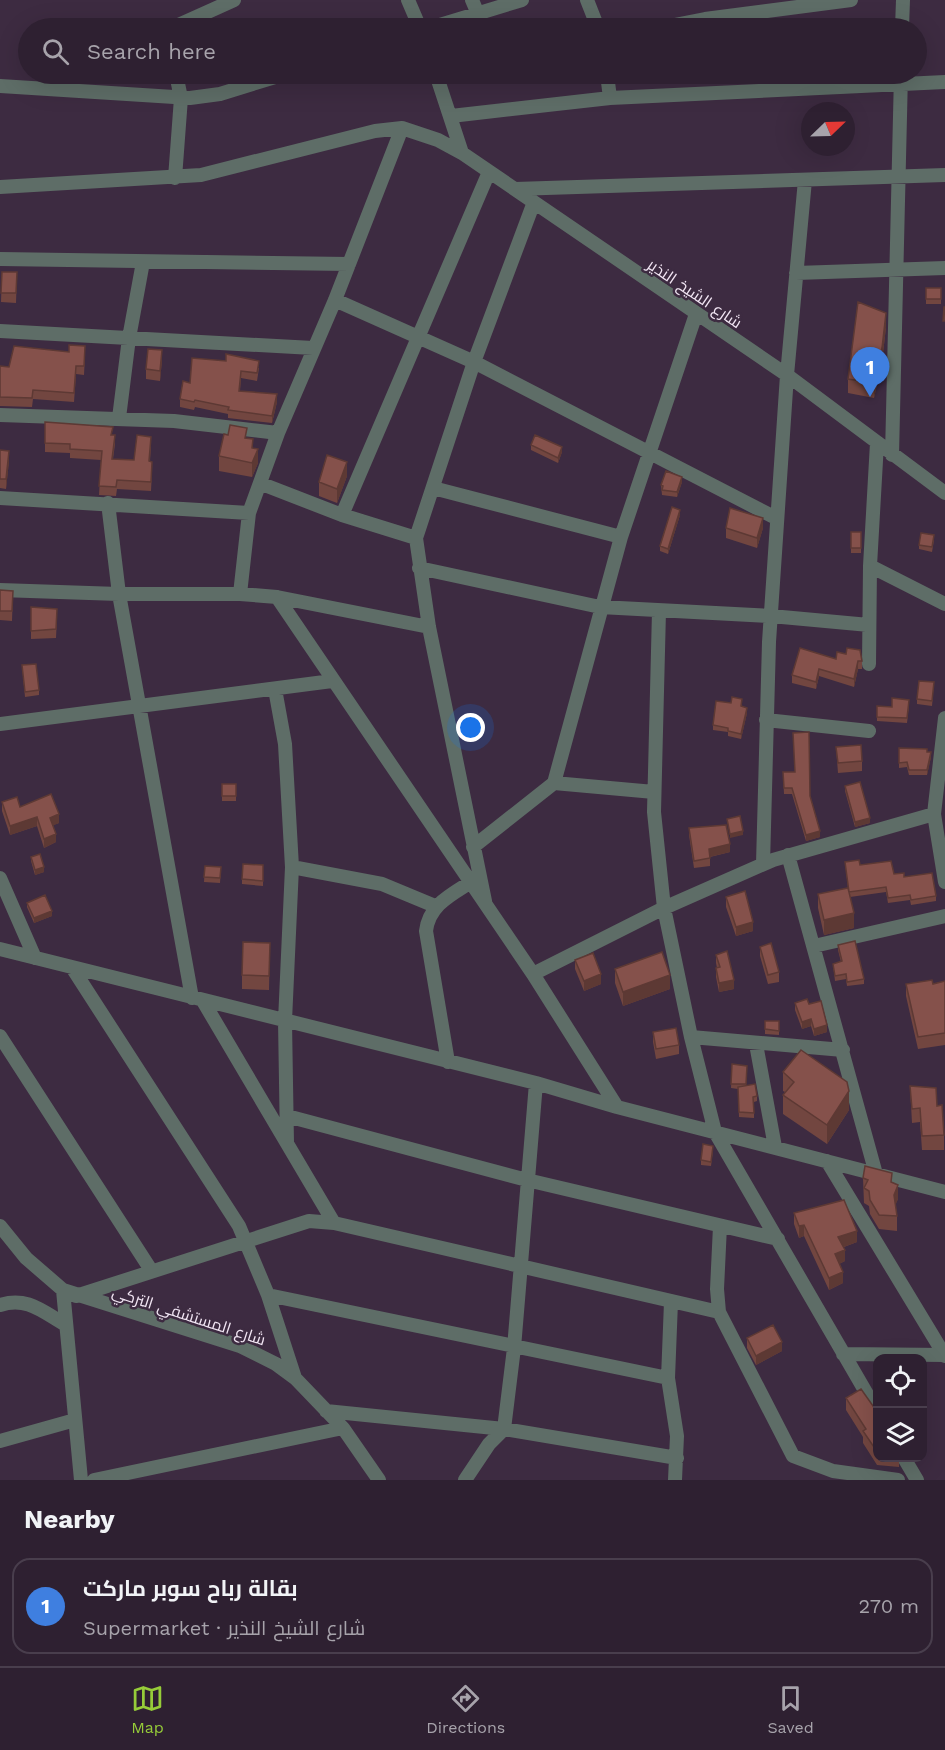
<!DOCTYPE html>
<meta charset="utf-8">
<style>
:root{--surface:#2e2031;--page:#362839;--text:#f1f3f6;--muted:#a7a3ab;--line:#493e4d;--accent:#96cc39}
body{margin:0;font-family:"Work Sans",Cairo,sans-serif;background:var(--page);color:var(--text)}
.controls{position:absolute;right:18px;bottom:18px;display:grid;overflow:hidden;border-radius:12px;box-shadow:0 6px 24px #0002}
.controls button{width:54px;height:54px;display:grid;place-items:center;padding:0;border:0;border-bottom:2px solid var(--line);background:var(--surface);color:var(--text);font:30px sans-serif}
.compass{position:absolute;left:801px;top:102px;width:54px;height:54px;border-radius:50%;background:var(--surface);box-shadow:0 6px 24px #0002;rotate:67deg}
.you{position:absolute;left:471px;top:728px;width:21px;height:21px;margin:-15px;border:4px solid #fff;border-radius:50%;background:#1a73e8;box-shadow:0 0 0 9px #1a73e833}
.badge{display:grid;place-items:center;width:39px;height:39px;border-radius:50%;background:var(--accent);color:#fff;font-size:20px;font-weight:700}
.pin{position:absolute;translate:-50% -50px;filter:drop-shadow(0 2px 3px #0008)}
.pin::after{content:'';position:absolute;top:32px;width:21px;height:18px;background:inherit;clip-path:polygon(0 0,100% 0,50% 100%)}
.list{margin:0;padding:0;list-style:none}
h2{display:flex;justify-content:space-between;align-items:center;height:78px;margin:0;padding:0 24px;font-size:26px}
h2 small{font-size:20px;font-weight:400;color:var(--muted)}
.list li{display:grid;grid-template-columns:39px 1fr auto;gap:18px;align-items:center;box-sizing:border-box;height:96px;margin:0 12px 12px;padding:0 12px;border:2px solid var(--line);border-radius:18px}
.list b{display:block;font-size:22px;white-space:nowrap}
.list p{margin:0;font-size:20px;white-space:nowrap;color:var(--muted)}
.list em{font-size:20px;font-style:normal;color:var(--muted)}
.icon{flex:none;width:33px;height:33px;fill:none;stroke:currentColor;stroke-width:2;stroke-linecap:round;stroke-linejoin:round}
.map{position:relative;flex:none;width:945px;height:1480px;overflow:hidden}
.search{position:absolute;background:var(--surface);box-shadow:0 6px 24px #0002;left:18px;right:18px;top:18px;height:66px;display:flex;align-items:center;gap:15px;box-sizing:border-box;padding:0 21px;border-radius:33px;color:var(--muted);font-size:22px}
.sheet{height:186px;background:var(--surface)}
nav{display:flex;justify-content:space-around;align-items:center;box-sizing:border-box;height:84px;border-top:2px solid var(--line);background:var(--surface);font-size:16px;color:var(--muted)}
nav a{display:grid;justify-items:center;gap:3px}
nav .on{color:var(--accent)}
.map>svg:first-child{display:block}
.lines{fill:none;stroke-linecap:round;stroke-linejoin:round}
.street{stroke:#5e6d67;stroke-width:14}
.wall{fill:#724640}
.shaded-wall{fill:#5d3934}
.building{fill:#85514b;stroke:#5d3934;stroke-width:1.5}
.labels{text-anchor:middle;stroke-width:5;stroke-linejoin:round;paint-order:stroke}
.street-label{font-size:16px;fill:#f3e7f5;stroke:#3d2b41}
</style>
<div class="map">
<svg width="945" height="1480" viewBox="0 0 945 1480">
<rect width="100%" height="100%" fill="#3d2b41"/>
<g class="lines">
<path class="street" d="M408,0L420,28
M472,0L478,14
M587,0L598,28
M172,28L234,0
M430,28L522,0
M659,28L705,19L851,0
M902,28L903,0
M436,74L462,153
M607,74L610,98
M0,86L190,98L220,94L285,74
M451,116L610,98L945,82
M175,178L181,98L176,74
M0,187L201,175L375,131L402,128L438,140L462,153L787,375L945,493
M515,189L945,175
M0,259L349,264
M796,273L945,268
M335,300L474,362L776,518
M0,331L313,348
M0,415L174,421L278,433
M119,418L129,338L143,262
M892,455L901,74
M262,484L342,515L416,538
M433,488L621,537
M0,498L249,513
M108,503L119,594L192,998
M342,515L489,172
M870,566L945,604
M419,568L600,607L771,616L869,625
M0,590L119,594H240L277,597L429,627
M240,594L249,513L278,433L335,300L402,128
M277,597L533,974L617,1107
M659,611L654,812L664,908L691,1037L715,1132L878,1413
M869,664L870,566L877,443
M275,689L285,744L292,867L285,1021L287,1143
M945,718L934,814L945,882
M766,720L869,731
M0,724L332,681
M554,783L621,537L696,314
M473,847L554,783L654,792
M788,855L876,1174
M763,864L769,642L787,375L805,180
M292,867L382,884L435,906
M0,878L35,958
M485,901L429,627L416,538L474,362L534,202
M814,946L945,916
M0,949L536,1083L617,1107L945,1192
M73,969L239,1226L268,1295L295,1378
M533,974L664,908L773,860L934,814
M203,1001L334,1223
M0,1036L151,1270
M691,1037L843,1050
M756,1044L775,1147
M448,1062L426,931C429,905 451,895 471,882
M287,1116L527,1180L778,1239
M827,1161L945,1356
M0,1226L26,1258L63,1290L240,1346L276,1364L295,1378L343,1428L379,1480
M63,1290L81,1480
M268,1295L668,1378L671,1302
M76,1296L309,1221L334,1223L719,1312L793,1456L833,1471L898,1480
M0,1305C27,1296 43,1312 66,1325
M719,1312L717,1289L720,1226
M843,1354L945,1355
M668,1378L677,1436L675,1480
M326,1411L504,1429L677,1458
M0,1441L75,1420
M904,1458L917,1480
M94,1480L343,1428
M465,1480L489,1444L504,1429L514,1348L536,1083"/>
</g>
<path class="wall" d="M2,272H17L16,303L1,302Z
M926,288H941V304H926Z
M886,327L882,362L874,398L848,393V379Z
M85,355L84,375L76,374L74,402L33,399L32,407L0,406V366L9,367Z
M192,358L259,368L257,381L241,378L240,391L277,402L272,423L228,418V414L195,407L194,410L180,407V399L190,383Z
M162,360L160,381L146,379V369Z
M45,422L113,435L115,444L113,459L134,460L151,446L150,461L152,471L151,491L117,489L116,496L99,495L101,460L70,458V453L45,452Z
M247,438L253,448L258,463L252,477L219,471V456Z
M531,445L562,452L558,463L531,450Z
M0,450L9,461L6,489L0,488Z
M347,476L337,503L319,496V482Z
M682,482L677,497L662,495L661,485Z
M680,515L668,554L660,551V546Z
M726,528H763L757,548L726,538Z
M851,532H861V553H851Z
M934,540L932,552L919,549V545Z
M0,590L13,591L12,621L0,620Z
M31,607L57,617L56,638L31,639Z
M836,659L862,661V669H858L854,687L819,676L816,689L792,683V675Z
M22,665L39,690V695L25,697Z
M934,682L932,706L917,704V699Z
M731,703H742V706L747,713L741,739L728,736V732L713,730V725Z
M909,705L907,723L877,721V706L892,707Z
M836,747L862,761V771L838,773Z
M927,752L931,757L927,775H909L907,767L899,768V763Z
M783,772L810,796L820,837L806,841L792,794H784Z
M222,784H236V801H222Z
M845,786L870,823L855,827L845,791Z
M2,802L20,807L59,823L53,825L56,842L44,848L37,826L10,835L2,811Z
M689,828L730,852L710,857V866L694,868L689,835Z
M31,857L44,872L35,875L31,861Z
M845,862L904,877L936,896V901L911,905L910,900L888,903L886,892L850,897L854,928L824,935L818,908V894L848,888Z
M263,865V886L242,884V879Z
M205,866L221,867L220,883L204,882Z
M726,897L753,931L736,936L726,907Z
M27,903L52,916L34,923L27,907Z
M270,943L269,990L242,989V975Z
M838,945L864,979V984L847,986L846,979L835,981L833,964L841,962L838,950Z
M760,947L779,972V982L768,984L760,956Z
M716,955L734,989L719,992L716,977V968H717L716,963Z
M575,960L601,984L584,991L575,969Z
M615,969L670,989L623,1006L615,983Z
M945,981V1045L918,1049L906,996V984H933Z
M795,1003L809,1004L827,1032L814,1036L811,1026L802,1029L795,1010Z
M765,1021H779V1035L765,1034Z
M653,1032L679,1045V1054L656,1059L653,1042Z
M732,1064L747,1066L746,1086L757,1096V1101L754,1102V1118L739,1117L738,1089L731,1088Z
M783,1072L849,1110L827,1144L783,1114V1095L785,1092L783,1091Z
M910,1086L944,1135V1150H922L920,1122L912,1123Z
M713,1150L711,1166L701,1165V1160Z
M863,1178L892,1182L898,1199L895,1205L897,1216V1231L879,1229L870,1214L869,1206L864,1203Z
M794,1213L857,1242L844,1247L845,1261L839,1264L843,1283L829,1290L804,1236L799,1238L794,1224Z
M747,1338L782,1351L756,1365L747,1348Z
M846,1398L878,1413V1458H899V1467L877,1465L863,1443V1437L846,1410Z"/>
<path class="shaded-wall" d="M886,313V327L882,362L874,398V383Z
M162,350V360L160,381V371Z
M277,394V402L272,423V416Z
M562,447V452L558,463V458Z
M258,449V463L252,477V463Z
M9,451V461L6,489V479Z
M347,462V476L337,503V489Z
M682,477V482L677,497V492Z
M680,510V515L668,554V549Z
M763,518V528L757,548V538Z
M858,661V669L854,687V679Z
M819,669V676L816,689V682Z
M747,708V713L741,739V734Z
M931,752V757L927,775V770Z
M59,814V823L50,827V818Z
M37,817V826L10,835V826Z
M870,818V823L855,827V822Z
M743,831V835L730,838V834Z
M820,831V837L806,841V835Z
M56,834V842L44,848V839Z
M730,844V852L709,857V849Z
M44,867V872L35,875V870Z
M52,911V916L34,923V918Z
M854,913V928L824,935V920Z
M753,922V931L736,936V927Z
M601,974V984L584,991V981Z
M670,975V989L623,1006V992Z
M734,980V989L719,992V983Z
M811,1019V1026L802,1029V1022Z
M827,1025V1032L814,1036V1029Z
M849,1091V1110L827,1144V1125Z
M898,1185V1199L894,1209V1195Z
M804,1225V1236L799,1238V1226Z
M857,1231V1242L838,1249V1237Z
M845,1250V1261L835,1266V1254Z
M843,1272V1283L829,1290V1278Z
M782,1342V1351L756,1365V1356Z"/>
<path class="building" d="M2,272H17L16,293H1Z
M926,288H941V299H926Z
M858,302L886,313L882,348L874,383L848,379Z
M944,307H945V321H943Z
M69,345L85,346L84,366H76L74,393L33,390L32,398L0,397V366L9,367L14,346L69,352Z
M148,349L162,350L160,371L146,369Z
M226,354L259,361L257,373L241,371L239,391L277,394L272,416L228,410L229,407L195,400L194,402L180,399L183,381L190,383L192,358L226,361Z
M45,422L113,427L111,435H115L112,459L134,460L137,435L151,437L149,461L152,462L151,482L117,480L116,487L99,486L102,451L70,449V444L45,443Z
M230,425L247,428L245,438L253,439L252,448L258,449L252,463L219,456L224,434L228,435Z
M535,435L562,447L558,458L531,445Z
M0,450L9,451L6,479H0Z
M327,455L347,462L337,489L319,482Z
M666,471L682,477L677,492L662,490L663,486L661,485Z
M672,507L680,510L668,549L660,546Z
M730,508L763,518L757,538L726,528Z
M851,532H861V548H851Z
M921,533L934,535L932,547L919,545Z
M0,590L13,591L12,611H0Z
M31,607L57,609L56,629L31,631Z
M800,648L836,659L837,652L846,654L847,648L860,650L862,661H858L854,679L819,669L816,682L792,675Z
M36,664L39,690L25,692L22,665Z
M919,681L934,682L932,701L917,699Z
M732,697L742,699L741,706L747,708L741,734L728,731V728L713,725L716,701L731,703Z
M892,698L909,700L907,718L877,717V706L892,707Z
M809,732L810,796L820,831L806,835L792,788H784L783,772H795L793,733Z
M861,745L862,761L838,763L836,747Z
M899,748L927,749V752H931L927,770H909L907,762L899,763Z
M860,782L870,818L855,822L845,786Z
M222,784H236V796H222Z
M51,794L59,814L50,818L56,834L44,839L37,817L10,826L2,802L17,797L20,807Z
M740,816L743,831L730,834L727,819Z
M726,825L730,844L709,849L710,858L694,861L689,828Z
M40,854L44,867L35,870L31,857Z
M859,860L860,865L891,861L894,874L904,873V877L932,873L936,896L911,900L910,895L888,898L886,887L849,892L845,862Z
M243,864L263,865V881L242,879Z
M205,866L221,867L220,878L204,877Z
M848,888L854,913L824,920L818,894Z
M745,891L753,922L736,927L726,897Z
M45,895L52,911L34,918L27,903Z
M855,941L864,979L847,982L846,974L835,976L833,964L842,961L838,945Z
M243,942L270,943L269,976L242,975Z
M771,943L779,972L768,975L760,947Z
M727,951L734,980L719,983L716,968L720,967L716,955Z
M662,952L670,975L623,992L615,969Z
M593,953L601,974L584,981L575,960Z
M932,980L933,984L945,981V1033L918,1037L906,984Z
M807,999L809,1004L821,1001L827,1025L814,1029L811,1019L802,1022L795,1003Z
M765,1021H779V1031L765,1029Z
M676,1028L679,1045L656,1049L653,1032Z
M801,1050L847,1082L849,1091L827,1125L783,1095L794,1082L783,1072Z
M732,1064L747,1066L746,1084H731Z
M755,1084L757,1096L753,1097L754,1113L739,1112L738,1087Z
M910,1086L936,1088L937,1106L942,1105L944,1135L922,1136L920,1108L912,1109Z
M703,1144L713,1146L711,1162L701,1160Z
M865,1166L892,1173L891,1182L898,1185L894,1195L897,1216L879,1215L870,1200L869,1191L864,1188L868,1180L863,1178Z
M844,1200L857,1231L838,1237L845,1250L835,1254L843,1272L829,1278L804,1225L799,1226L794,1213Z
M773,1325L782,1342L756,1356L747,1338Z
M861,1389L878,1413V1453L863,1431L866,1429L846,1398Z"/>
<g class="labels">
<g class="street-label">
<text transform="translate(695 293) rotate(34)" y="6">شارع الشيخ النذير</text>
<text transform="translate(189 1315) rotate(18)" y="6">شارع المستشفي التركي</text>
</g>
</g>
</svg>
<div class="controls">
<button><svg class="icon" aria-label="locate" viewBox="0 0 24 24"><circle cx="12" cy="12" r="6"/><path d="M12 2v4M12 18v4M2 12h4M18 12h4"/></svg></button>
<button><svg class="icon" aria-label="layers" viewBox="0 0 24 24"><path d="M12 4l9 5-9 5-9-5zM3 14l9 5 9-5"/></svg></button>
</div>
<svg class="compass" viewBox="-18 -18 36 36"><path d="M0-13l5 13h-10z" fill="#e53935"/><path d="M0 13l5-13h-10z" fill="#a7a3ab"/></svg>
<div class="you"></div>
<div class="pin badge" style="left:870px;top:397px;background:#3f7fe0">1</div>
<div class="search"><svg class="icon" aria-label="search" viewBox="0 0 24 24"><circle cx="10" cy="10" r="6"/><path d="M15 15l6 6"/></svg>Search here</div>
</div>
<section class="sheet">
<h2>Nearby<small></small></h2>
<ul class="list">
<li><span class="badge" style="background:#3f7fe0">1</span><div><b>بقالة رباح سوبر ماركت</b><p>Supermarket · شارع الشيخ النذير</p></div><em>270 m</em></li>
</ul>
</section>
<nav>
<a class="on"><svg class="icon" aria-label="map" viewBox="0 0 24 24"><path d="M3 6l6-2 6 2 6-2v14l-6 2-6-2-6 2zM9 4v14M15 6v14"/></svg>Map</a>
<a><svg class="icon" aria-label="directions" viewBox="0 0 24 24"><path d="M12 3l9 9-9 9-9-9zM9 14v-3h6M13 9l2 2-2 2"/></svg>Directions</a>
<a><svg class="icon" aria-label="saved" viewBox="0 0 24 24"><path d="M7 4h10v16l-5-4-5 4z"/></svg>Saved</a>
</nav>
